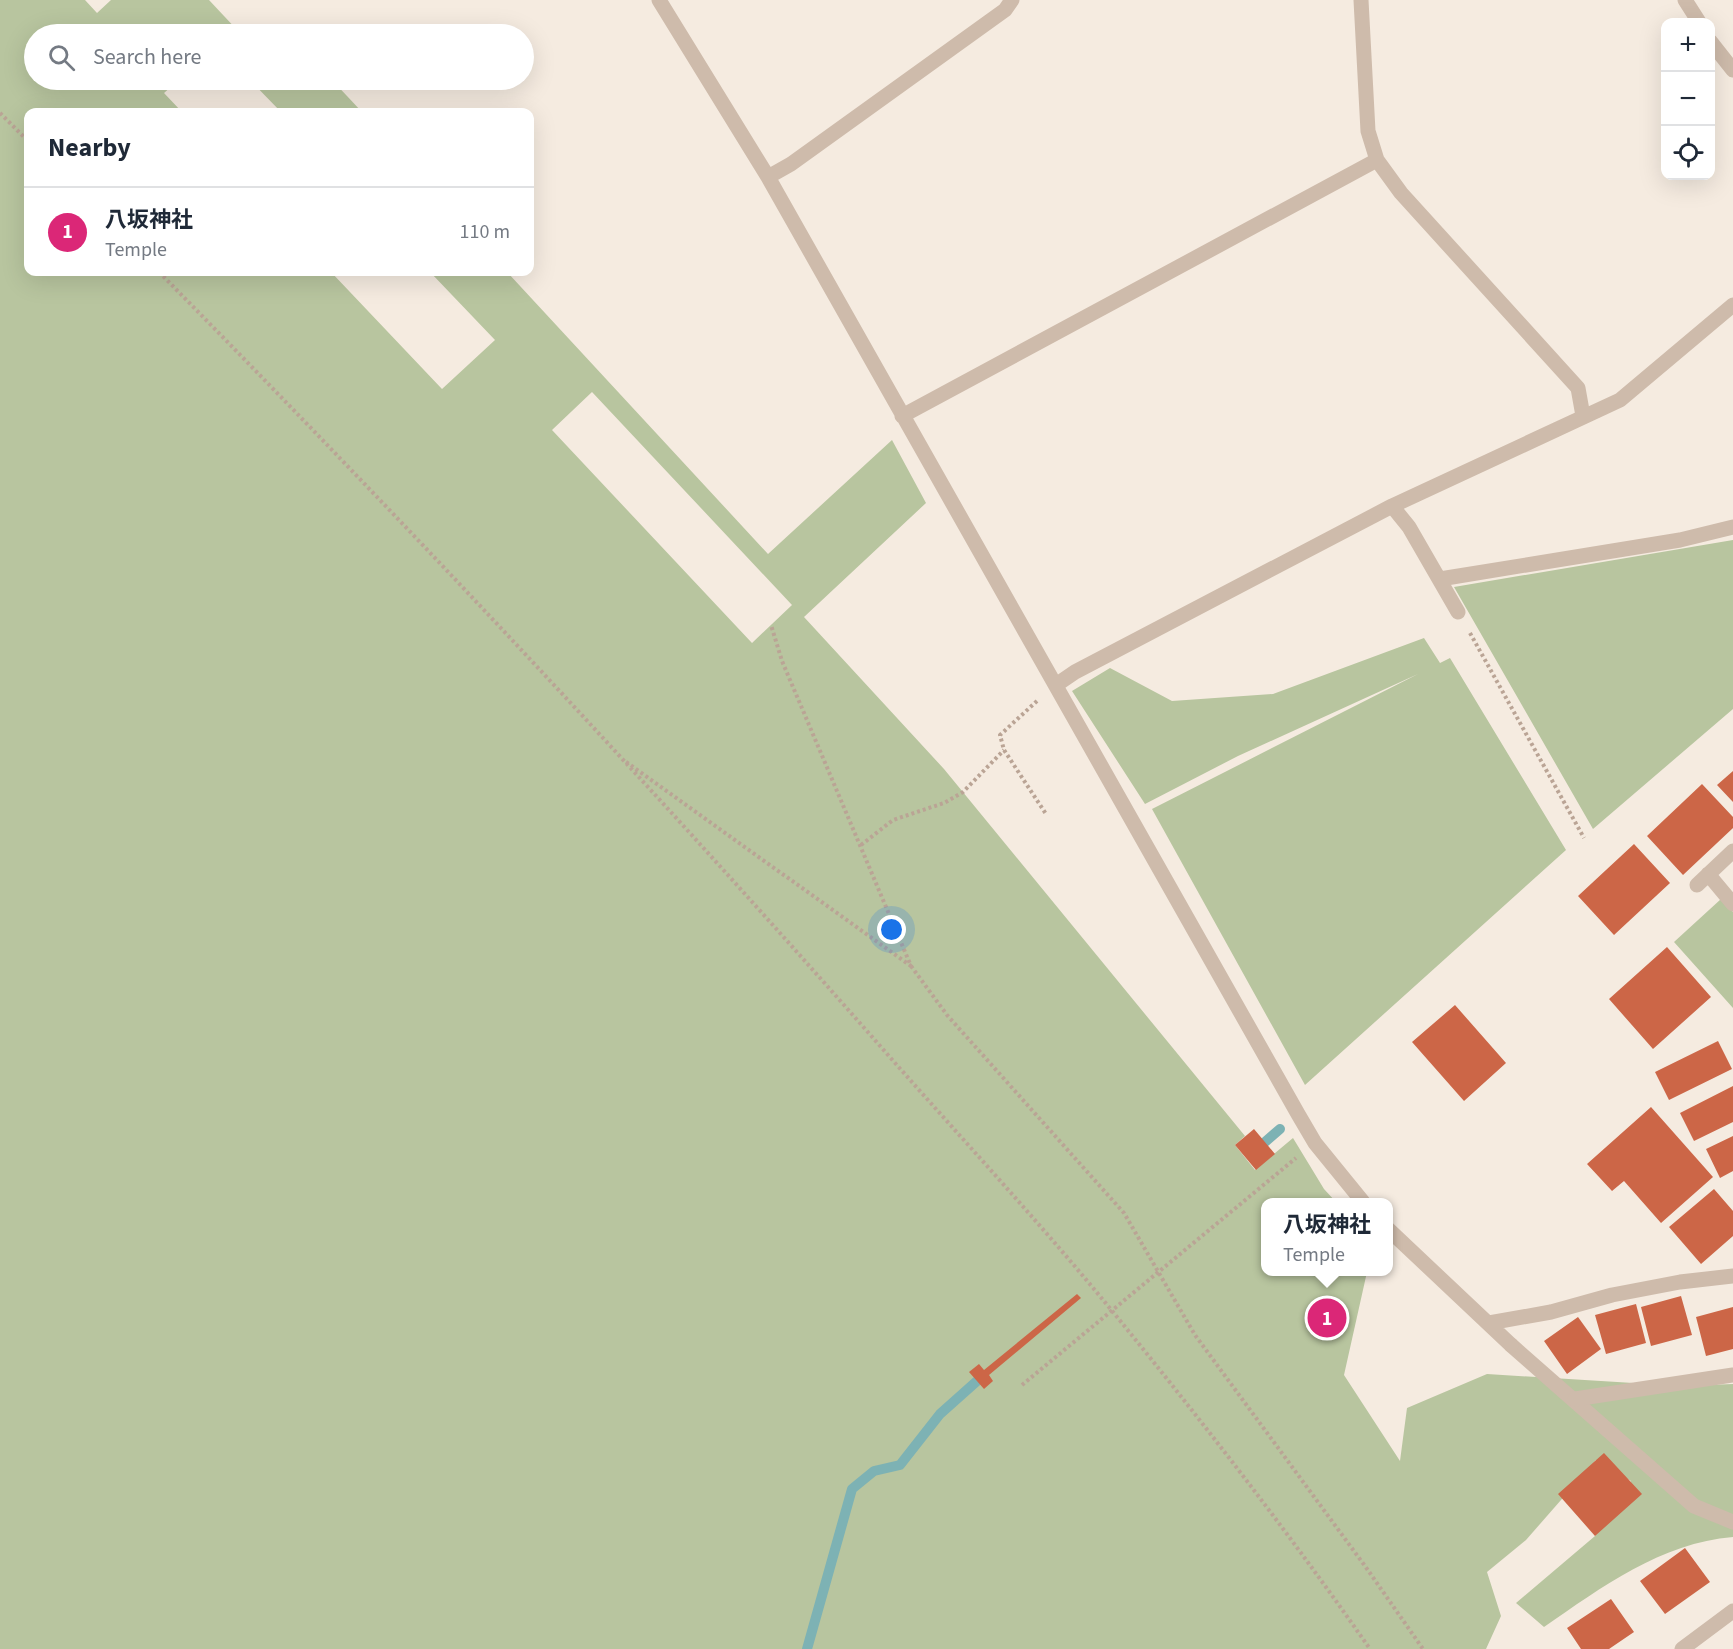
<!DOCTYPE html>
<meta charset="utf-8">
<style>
:root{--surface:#fff;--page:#f2f2f3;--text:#1f2937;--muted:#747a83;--line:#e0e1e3;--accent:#db2777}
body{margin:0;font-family:"Source Sans 3","Noto Sans JP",sans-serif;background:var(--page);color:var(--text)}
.controls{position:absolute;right:18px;top:18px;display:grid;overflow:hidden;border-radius:12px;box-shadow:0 6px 24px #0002}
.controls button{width:54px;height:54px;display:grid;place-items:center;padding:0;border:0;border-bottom:2px solid var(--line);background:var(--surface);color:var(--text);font:30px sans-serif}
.you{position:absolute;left:892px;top:930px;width:21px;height:21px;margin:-15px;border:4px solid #fff;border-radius:50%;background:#1a73e8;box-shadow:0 0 0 9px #1a73e833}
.badge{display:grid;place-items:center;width:39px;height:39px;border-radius:50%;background:var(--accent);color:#fff;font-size:20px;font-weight:700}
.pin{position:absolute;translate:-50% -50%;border:3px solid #fff;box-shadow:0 2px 6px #0006}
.popup{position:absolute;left:1261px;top:1198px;width:132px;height:78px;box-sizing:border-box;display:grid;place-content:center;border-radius:12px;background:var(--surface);filter:drop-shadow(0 2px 4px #0005);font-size:20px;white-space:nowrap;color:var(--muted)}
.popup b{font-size:22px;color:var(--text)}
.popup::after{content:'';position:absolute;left:50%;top:100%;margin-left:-12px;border:12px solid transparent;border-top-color:var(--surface)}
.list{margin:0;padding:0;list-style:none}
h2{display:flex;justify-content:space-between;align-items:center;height:78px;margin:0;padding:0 24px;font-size:26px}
h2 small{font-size:20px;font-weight:400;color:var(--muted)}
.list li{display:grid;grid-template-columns:39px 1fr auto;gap:18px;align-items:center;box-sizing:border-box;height:90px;padding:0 24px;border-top:2px solid var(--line)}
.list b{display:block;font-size:22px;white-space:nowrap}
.list p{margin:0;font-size:20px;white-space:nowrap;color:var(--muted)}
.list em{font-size:20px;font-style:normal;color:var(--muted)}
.icon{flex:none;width:33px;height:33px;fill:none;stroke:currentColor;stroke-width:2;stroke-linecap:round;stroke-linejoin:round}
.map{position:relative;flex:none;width:1733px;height:1649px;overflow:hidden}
.search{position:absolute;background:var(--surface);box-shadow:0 6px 24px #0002;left:24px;top:24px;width:510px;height:66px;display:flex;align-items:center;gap:15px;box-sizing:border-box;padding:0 21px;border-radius:33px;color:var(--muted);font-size:22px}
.panel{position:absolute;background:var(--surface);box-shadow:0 6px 24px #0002;left:24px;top:108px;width:510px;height:168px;border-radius:12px}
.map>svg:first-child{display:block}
.green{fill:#b8c59f;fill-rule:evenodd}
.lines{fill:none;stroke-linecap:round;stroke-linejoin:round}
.stream{stroke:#7db2b4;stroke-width:10}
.building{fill:#cc6647}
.path{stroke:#baa495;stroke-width:4;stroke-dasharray:3 3;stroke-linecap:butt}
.lane{stroke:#cebbab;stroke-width:15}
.street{stroke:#cebbab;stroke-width:15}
</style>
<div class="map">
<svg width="1733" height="1649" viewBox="0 0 1733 1649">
<rect width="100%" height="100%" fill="#f5ebe0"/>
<path class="green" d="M0,0H85L97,13L111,0H209L239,32L249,24L260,34H34V80H179L164,93L182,112H28V272H331L442,389L495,340L430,272H507L768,554L892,440L926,503L804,617L944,769L1245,1136L1235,1145L1255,1170L1293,1138L1324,1189L1336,1202H1266V1272H1367L1344,1375L1400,1461L1407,1408L1487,1374L1682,1386L1733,1384V1537C1661,1543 1602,1587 1544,1627L1516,1603L1595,1536L1631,1481L1596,1460L1526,1540L1487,1572L1501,1616L1486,1649H0ZM592,392L792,605L752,643L552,430Z
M250,80H332L362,112H281Z
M1733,540V709L1593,829L1454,587Z
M1424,638L1440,663L1450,658L1566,850L1305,1085L1152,809L1418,674L1238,756L1145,804L1072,691L1110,668L1172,701L1273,694Z
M1721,899L1733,912V1008L1674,942Z"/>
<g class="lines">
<path class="stream" d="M1265,1142L1280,1129
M807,1649L852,1489L874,1471L900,1465L940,1414L977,1381"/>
</g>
<path class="building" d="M1733,771V802L1717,785Z
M1702,784L1733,817V828L1683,875L1647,836Z
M1634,844L1670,883L1614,935L1578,896Z
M1667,947L1711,997L1653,1049L1609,999Z
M1455,1005L1506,1063L1464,1101L1412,1042Z
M1718,1041L1732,1069L1669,1100L1655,1072Z
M1733,1086V1122L1694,1141L1680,1113Z
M1651,1107L1713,1177L1661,1223L1624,1181L1612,1191L1587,1164Z
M1254,1129L1275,1154L1256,1170L1235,1145Z
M1733,1136V1171L1720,1178L1706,1149Z
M1714,1189L1733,1211V1236L1701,1264L1669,1227Z
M1077,1294L1081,1298L989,1375L993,1381L984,1389L969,1372L979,1364L984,1370Z
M1681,1296L1692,1335L1651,1346L1641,1307Z
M1636,1304L1646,1343L1606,1354L1595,1315Z
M1733,1307V1349L1706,1356L1696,1317Z
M1578,1317L1601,1349L1567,1374L1544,1341Z
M1604,1453L1642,1494L1595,1536L1558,1494Z
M1685,1548L1710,1582L1665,1614L1640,1581Z
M1611,1599L1634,1632L1609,1649H1581L1567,1628Z"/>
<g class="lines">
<path class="path" d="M0,113L28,141
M159,272C409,526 653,787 888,1055C963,1140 1041,1224 1113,1312C1202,1421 1289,1533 1370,1649
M1470,633L1584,838
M1037,701L1000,735L1004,750L1046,814
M626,762L911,966L782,661L771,625
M861,845L893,820L944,803L963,792L1004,750
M911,966L947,1015L1124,1213L1195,1335L1365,1566L1423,1649
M1022,1385L1296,1158"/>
<path class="lane" d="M1685,0L1699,22
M1710,41L1733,70
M1511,1345L1694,1506L1733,1522"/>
<path class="street" d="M659,0L768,177L1298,1114L1315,1143L1363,1202
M1361,0L1368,131L1377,160L1401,193L1578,388L1583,416
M768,177L791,164L1005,10L1012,0
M902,416L1377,160
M1392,506L1409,527L1458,612
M1440,579L1680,540L1733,527
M1056,685L1075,672L1392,506L1620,400L1733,305
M1708,874L1733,904
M1697,885L1733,851
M1388,1229L1511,1345
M1489,1323L1551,1312L1612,1295L1680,1282L1733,1276
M1575,1399L1733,1375
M1682,1649L1733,1611"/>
</g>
</svg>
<div class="controls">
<button>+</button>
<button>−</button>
<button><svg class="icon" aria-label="locate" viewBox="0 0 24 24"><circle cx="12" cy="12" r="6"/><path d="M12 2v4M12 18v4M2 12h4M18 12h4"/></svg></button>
</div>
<div class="you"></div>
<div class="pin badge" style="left:1327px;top:1318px">1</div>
<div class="popup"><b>八坂神社</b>Temple</div>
<div class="search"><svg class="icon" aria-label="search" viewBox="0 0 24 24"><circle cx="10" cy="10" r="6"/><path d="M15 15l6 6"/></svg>Search here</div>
<section class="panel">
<h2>Nearby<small></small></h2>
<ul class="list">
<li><span class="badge">1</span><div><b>八坂神社</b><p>Temple</p></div><em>110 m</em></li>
</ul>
</section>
</div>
